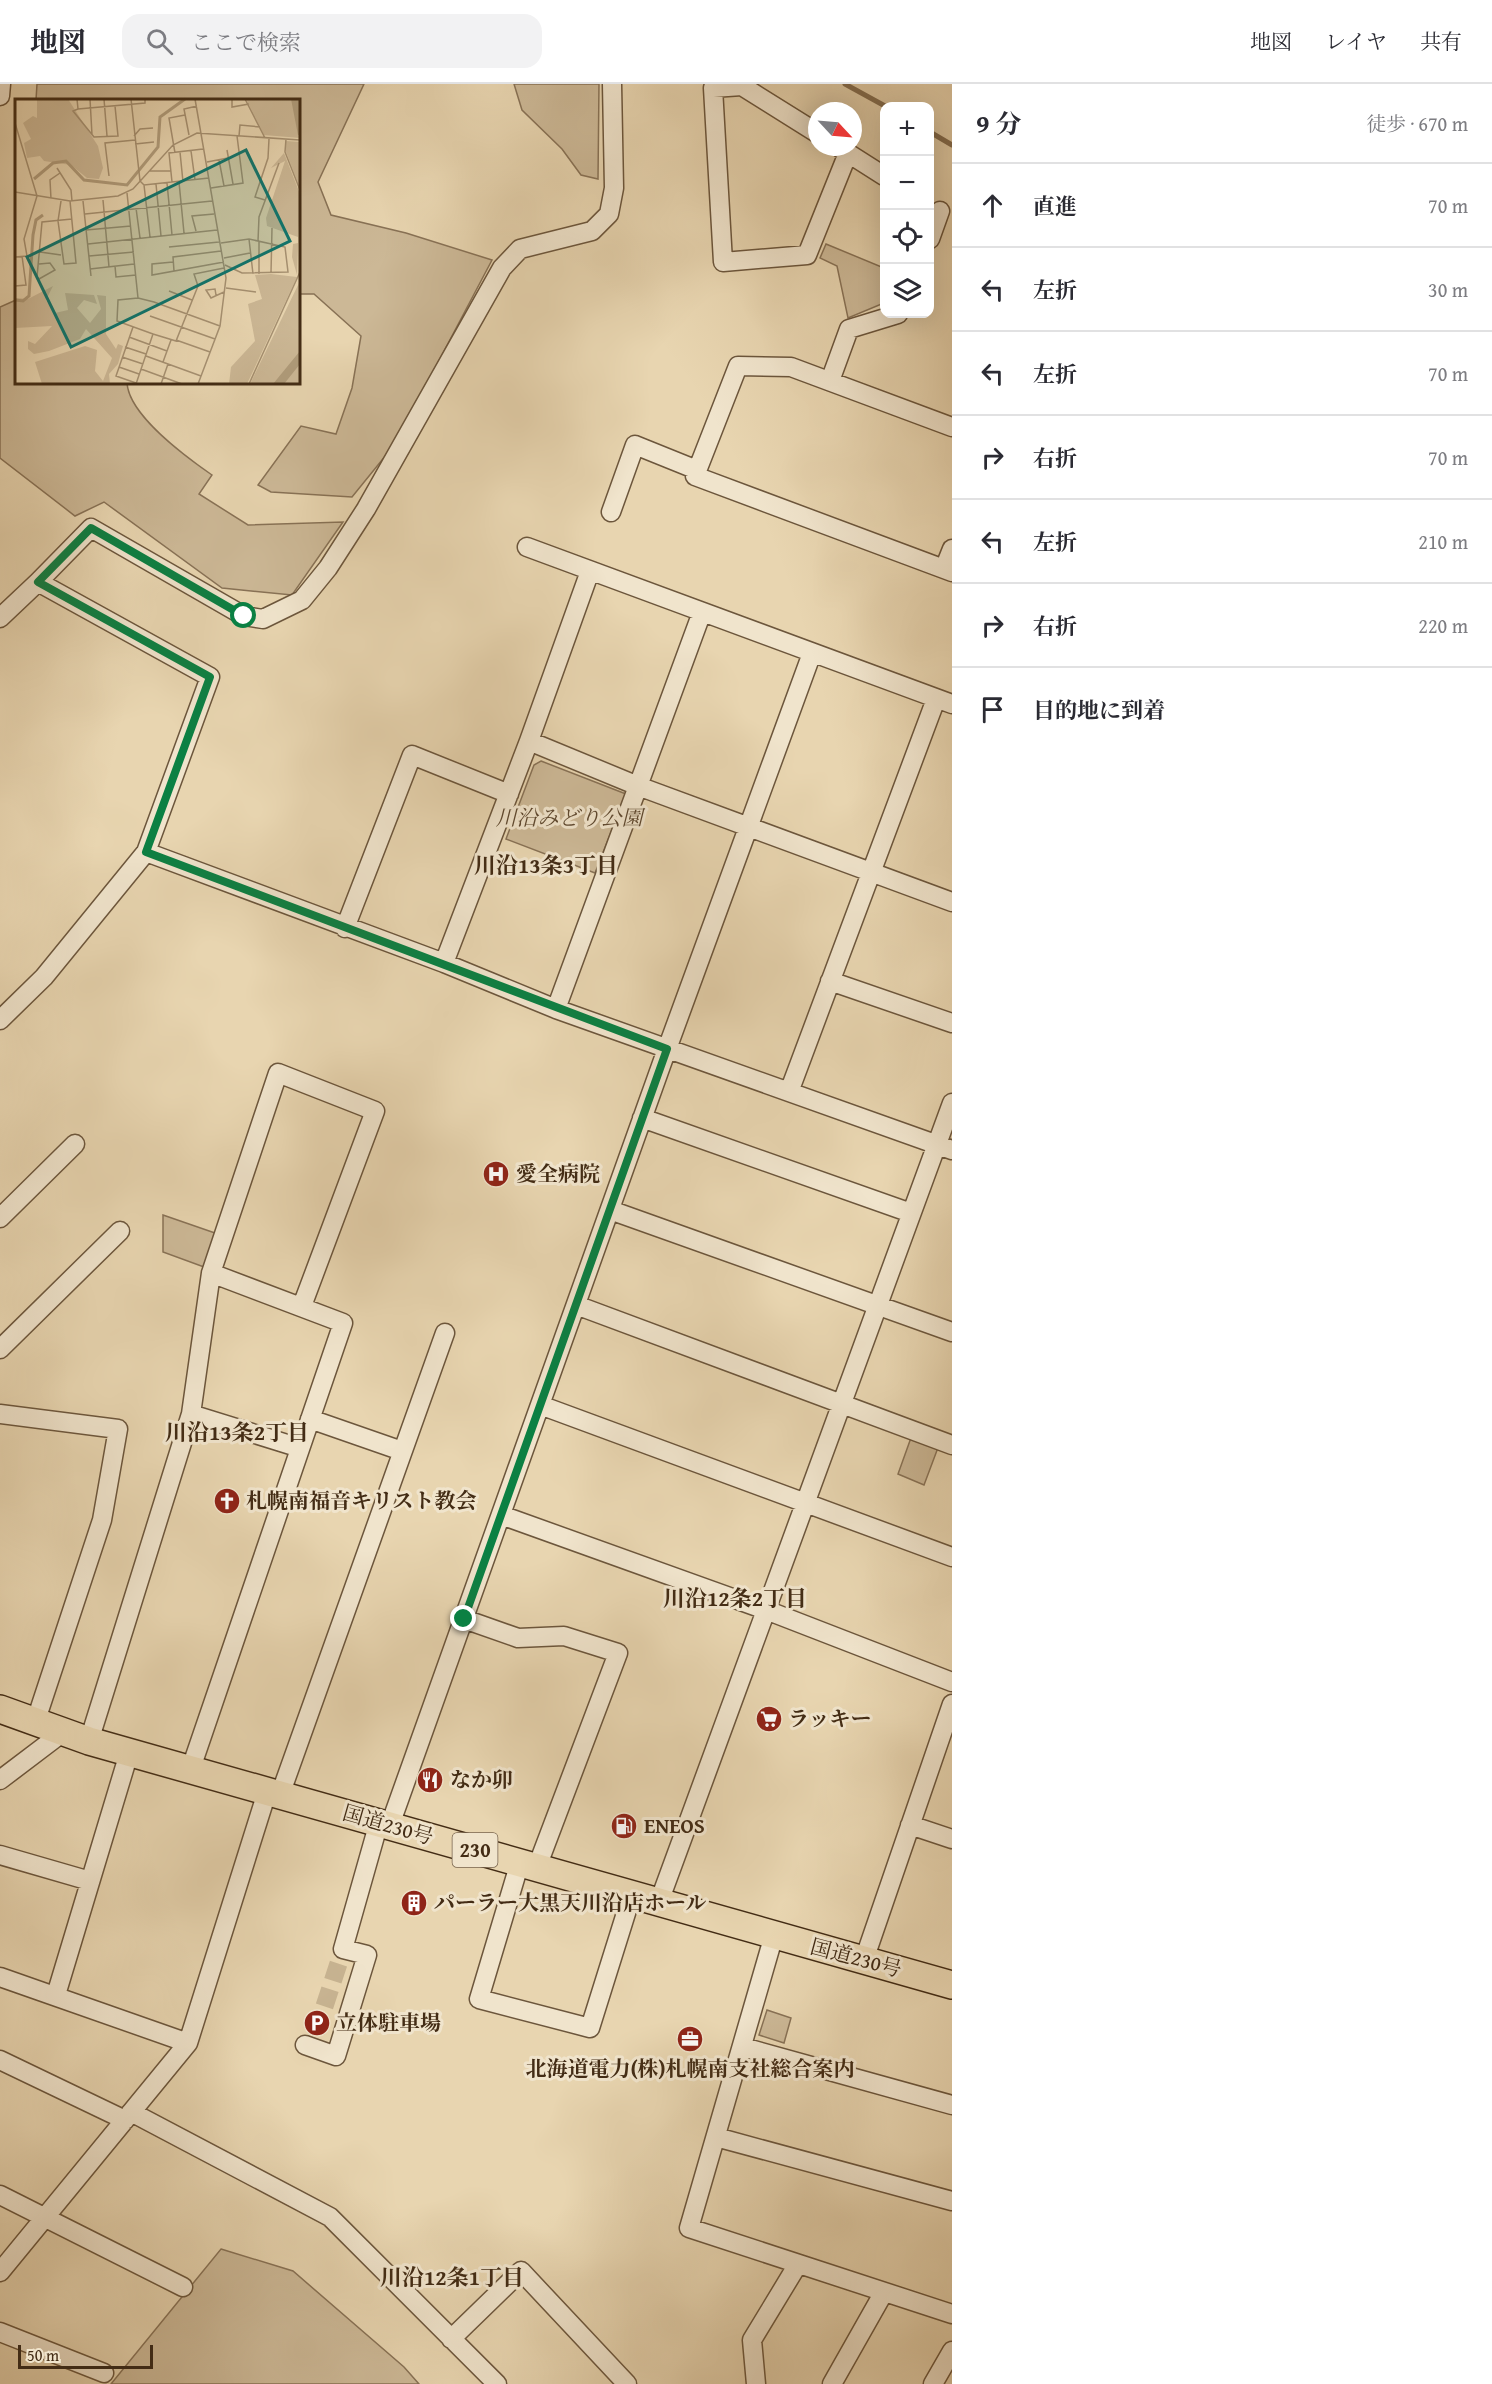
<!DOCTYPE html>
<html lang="ja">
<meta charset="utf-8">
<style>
:root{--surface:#fff;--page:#f2f2f3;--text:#2b2b33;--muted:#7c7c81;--line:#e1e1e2}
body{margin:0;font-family:"Gentium Book Plus","Noto Serif JP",serif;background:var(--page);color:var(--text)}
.controls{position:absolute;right:18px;top:18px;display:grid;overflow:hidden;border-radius:12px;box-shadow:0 6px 24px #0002}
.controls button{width:54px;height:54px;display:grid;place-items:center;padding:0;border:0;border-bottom:2px solid var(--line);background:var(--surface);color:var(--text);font:30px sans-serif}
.compass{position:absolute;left:808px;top:18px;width:54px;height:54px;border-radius:50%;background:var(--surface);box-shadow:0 6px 24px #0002;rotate:116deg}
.scale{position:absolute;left:18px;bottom:15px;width:135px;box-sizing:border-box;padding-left:6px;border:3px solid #432c15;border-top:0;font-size:16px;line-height:21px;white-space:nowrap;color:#432c15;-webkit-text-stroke:4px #f0e4cc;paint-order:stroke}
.stop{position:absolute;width:18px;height:18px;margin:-14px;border:4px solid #0b8043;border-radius:50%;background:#fff}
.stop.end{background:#0b8043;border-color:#fff;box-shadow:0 2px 6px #0008}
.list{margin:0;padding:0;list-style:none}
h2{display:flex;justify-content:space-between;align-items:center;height:78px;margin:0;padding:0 24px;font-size:26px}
h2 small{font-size:20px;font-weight:400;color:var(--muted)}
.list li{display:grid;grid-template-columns:39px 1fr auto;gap:18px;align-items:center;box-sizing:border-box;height:84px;padding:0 24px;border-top:2px solid var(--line)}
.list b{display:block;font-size:22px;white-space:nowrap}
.list em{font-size:20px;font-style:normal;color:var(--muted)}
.icon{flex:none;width:33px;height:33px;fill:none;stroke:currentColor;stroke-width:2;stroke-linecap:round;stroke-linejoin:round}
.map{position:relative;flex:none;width:952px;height:2300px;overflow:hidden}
header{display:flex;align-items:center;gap:36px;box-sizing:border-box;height:84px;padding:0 30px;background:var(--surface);border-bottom:2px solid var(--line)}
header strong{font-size:28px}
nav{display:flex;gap:33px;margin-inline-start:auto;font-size:21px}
.search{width:420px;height:54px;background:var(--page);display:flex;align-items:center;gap:15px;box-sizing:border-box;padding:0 21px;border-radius:18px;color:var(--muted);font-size:22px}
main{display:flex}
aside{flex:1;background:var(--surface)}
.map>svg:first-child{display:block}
.green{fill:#ccb896;stroke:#887256;stroke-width:1.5}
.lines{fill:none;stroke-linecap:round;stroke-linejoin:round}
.stream{stroke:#846f52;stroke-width:5}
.minor-tunnel{stroke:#c7b391;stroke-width:18;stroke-dasharray:18 9;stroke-linecap:butt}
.minor-casing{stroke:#6c563c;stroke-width:21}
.highway-casing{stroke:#432c15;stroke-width:30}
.minor{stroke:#f0e4cc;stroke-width:18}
.highway{stroke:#e8d5b0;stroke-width:27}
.route{stroke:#0b8043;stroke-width:8}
.labels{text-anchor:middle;stroke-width:6;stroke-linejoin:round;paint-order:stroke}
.shield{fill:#f0e4cc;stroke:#77634c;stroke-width:1.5}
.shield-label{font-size:20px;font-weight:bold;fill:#432c15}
.park-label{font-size:21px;font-style:italic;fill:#5e482f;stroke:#f0e4cc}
.poi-label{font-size:21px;font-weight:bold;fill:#432c15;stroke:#f0e4cc;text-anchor:start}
.street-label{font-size:21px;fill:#432c15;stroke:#f0e4cc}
.neighbourhood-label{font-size:22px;font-weight:bold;fill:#432c15;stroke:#f0e4cc}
.inset-river{fill:none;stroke:#b09c7b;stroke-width:3}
.inset-road{fill:none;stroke:#a69172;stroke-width:1.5}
.view{fill:#0f766e;fill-opacity:0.15;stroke:#0f766e;stroke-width:3}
.inset-edge{fill:none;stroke:#432c15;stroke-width:3}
</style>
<header>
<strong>地図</strong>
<div class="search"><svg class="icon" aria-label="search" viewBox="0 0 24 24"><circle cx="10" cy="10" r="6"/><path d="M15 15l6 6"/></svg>ここで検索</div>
<nav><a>地図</a><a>レイヤ</a><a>共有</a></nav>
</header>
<main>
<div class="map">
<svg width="952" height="2300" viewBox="0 0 952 2300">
<rect width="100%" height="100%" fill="#e8d5b0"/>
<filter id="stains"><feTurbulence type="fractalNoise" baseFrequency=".00333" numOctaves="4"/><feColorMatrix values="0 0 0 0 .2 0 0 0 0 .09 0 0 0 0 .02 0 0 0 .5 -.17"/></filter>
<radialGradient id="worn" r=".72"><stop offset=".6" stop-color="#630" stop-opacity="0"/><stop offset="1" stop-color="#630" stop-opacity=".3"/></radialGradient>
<path class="green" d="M37,0H364L318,98L331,131L406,149L492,176L395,360L352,413L271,408L258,401L301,342L336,350L352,304L361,252L314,210H299L298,16H36Z
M514,0H599L598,95L581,91L562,65L522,26Z
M826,160L884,184V219L848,234L837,182L820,174Z
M16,216V298L127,299C129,331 186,373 212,391L199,410L248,441L343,438L292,511L222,504L104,418L75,432L0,374V223Z
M541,677L626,710L595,789L506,755L534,681Z
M163,1131L215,1149L204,1183L163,1168Z
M912,1351L939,1361L924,1401L898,1390Z
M767,1926L791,1934L784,1959L759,1951Z
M221,2165L293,2187L404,2283L419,2300H111Z"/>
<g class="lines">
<path class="stream" d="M845,0L885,22
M930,48L952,61"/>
<path class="minor-tunnel" d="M316,1948L339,1878"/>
<defs>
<path id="minor" d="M0,12L1,0
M817,49L742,2L713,4L723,178L807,171L848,69
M840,64L884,92
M930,155L940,127
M830,297L849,245L898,230
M952,343L791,283L738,282L695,392L952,488
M611,428L635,361L697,386
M527,463L952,620
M944,485L952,465
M38,498L91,444L244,532L263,535L302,516L328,484L366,425L502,184L520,165L592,147L609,130L614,104L612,0
M0,534L38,498L210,593L146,768L44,893L0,936
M529,657L638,702L952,818
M146,768L444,879L556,925L952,1066
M345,844L412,671L509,710
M444,879L529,657L590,487
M830,897L952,939
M556,925L702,528
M789,1008L936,615
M642,1034L911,1129
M610,1126L952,1248
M0,1134L75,1060
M576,1221L952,1361
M0,1265L120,1147
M540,1321L952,1473
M0,1330L118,1345L102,1436L35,1639
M191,1330L300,1364
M310,1335L402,1367
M501,1431L766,1526L952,1598
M464,1535L518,1554L564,1552L618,1569L537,1783
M89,1657L191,1330L211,1189L278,989L375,1027L302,1222
M190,1687L343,1239L211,1189
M0,1696L62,1649
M280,1711L445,1249
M390,1741L667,965L812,569
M910,1741L952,1755
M0,1771L90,1797
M520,1778L479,1915L590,1944L632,1810
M659,1818L952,1019
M774,1851L689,2144L952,2230
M864,1876L952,1620
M0,1893L188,1959
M56,1911L129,1669
M305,1961L336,1972L367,1871L343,1865L379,1738
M743,1963L952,2021
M0,1976L125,2036
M131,2028L330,2133L497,2300
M716,2053L952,2117
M0,2111L183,2203
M0,2188L188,1959L267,1708
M0,2248L104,2289
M451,2255L521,2187L627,2300
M756,2300L752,2256L798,2180
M832,2300L884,2208
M933,2300L952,2267"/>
<path id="highway" d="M0,1625L89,1657L952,1901"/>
</defs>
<use href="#minor" class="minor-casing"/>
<use href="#highway" class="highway-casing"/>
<use href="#minor" class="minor"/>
<use href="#highway" class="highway"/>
</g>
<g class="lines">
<path class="route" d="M244,532L91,444L38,498L210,593L146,768L667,965L464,1535"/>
</g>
<defs>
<symbol id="hospital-disc" viewBox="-11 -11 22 22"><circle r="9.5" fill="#8f2418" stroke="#f0e4cc"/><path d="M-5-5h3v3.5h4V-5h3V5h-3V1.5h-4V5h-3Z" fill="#fff"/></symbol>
<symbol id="church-disc" viewBox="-11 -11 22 22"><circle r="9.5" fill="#8f2418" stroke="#f0e4cc"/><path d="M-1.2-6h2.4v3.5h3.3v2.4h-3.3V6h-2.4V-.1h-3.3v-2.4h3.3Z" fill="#fff"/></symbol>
<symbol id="supermarket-disc" viewBox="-11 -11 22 22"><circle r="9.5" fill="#8f2418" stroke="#f0e4cc"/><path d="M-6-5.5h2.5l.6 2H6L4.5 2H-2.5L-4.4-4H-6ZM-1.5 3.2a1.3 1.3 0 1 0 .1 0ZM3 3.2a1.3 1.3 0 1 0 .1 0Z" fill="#fff"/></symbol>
<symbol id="restaurant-disc" viewBox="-11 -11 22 22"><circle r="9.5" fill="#8f2418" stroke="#f0e4cc"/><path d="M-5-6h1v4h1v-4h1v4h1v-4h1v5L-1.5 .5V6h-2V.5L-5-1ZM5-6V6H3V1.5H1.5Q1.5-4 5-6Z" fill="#fff"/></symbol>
<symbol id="fuel-disc" viewBox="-11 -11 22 22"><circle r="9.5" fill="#8f2418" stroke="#f0e4cc"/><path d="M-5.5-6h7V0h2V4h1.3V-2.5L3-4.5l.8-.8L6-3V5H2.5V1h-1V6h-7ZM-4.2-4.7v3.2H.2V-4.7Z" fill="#fff"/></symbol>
<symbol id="building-disc" viewBox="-11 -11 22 22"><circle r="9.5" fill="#8f2418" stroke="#f0e4cc"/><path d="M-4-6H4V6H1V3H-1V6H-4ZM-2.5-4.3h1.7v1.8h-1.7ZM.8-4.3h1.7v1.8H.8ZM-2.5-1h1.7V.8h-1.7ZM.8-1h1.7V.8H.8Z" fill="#fff"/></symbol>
<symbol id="parking-disc" viewBox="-11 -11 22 22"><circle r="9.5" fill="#8f2418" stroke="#f0e4cc"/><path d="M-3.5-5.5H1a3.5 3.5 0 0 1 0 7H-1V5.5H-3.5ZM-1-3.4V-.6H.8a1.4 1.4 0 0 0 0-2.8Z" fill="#fff"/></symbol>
<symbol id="office-disc" viewBox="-11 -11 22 22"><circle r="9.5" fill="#8f2418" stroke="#f0e4cc"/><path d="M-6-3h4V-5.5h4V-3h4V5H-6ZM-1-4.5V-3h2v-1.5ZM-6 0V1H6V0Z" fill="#fff"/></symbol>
</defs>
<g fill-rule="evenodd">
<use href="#hospital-disc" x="481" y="1075" width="30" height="30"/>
<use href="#church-disc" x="212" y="1402" width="30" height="30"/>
<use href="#supermarket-disc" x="754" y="1620" width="30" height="30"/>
<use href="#restaurant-disc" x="415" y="1681" width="30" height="30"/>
<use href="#fuel-disc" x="609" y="1727" width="30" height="30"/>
<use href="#building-disc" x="399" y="1804" width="30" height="30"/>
<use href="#parking-disc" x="302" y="1924" width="30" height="30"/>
<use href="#office-disc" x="675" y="1940" width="30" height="30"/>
</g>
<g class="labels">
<rect class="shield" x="452.5" y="1749" width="45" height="34" rx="4.5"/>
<g class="shield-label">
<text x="475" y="1773">230</text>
</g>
<g class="park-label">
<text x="569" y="741">川沿みどり公園</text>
</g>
<g class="poi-label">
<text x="516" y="1097">愛全病院</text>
<text x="246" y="1424">札幌南福音キリスト教会</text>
<text x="788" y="1642">ラッキー</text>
<text x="450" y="1703">なか卯</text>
<text x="644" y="1749">ENEOS</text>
<text x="434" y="1826">パーラー大黒天川沿店ホール</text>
<text x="336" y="1946">立体駐車場</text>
<text x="690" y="1992" text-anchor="middle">北海道電力(株)札幌南支社総合案内</text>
</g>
<g class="street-label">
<text transform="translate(388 1741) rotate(16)" y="7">国道230号</text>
<text transform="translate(856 1874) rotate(15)" y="7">国道230号</text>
</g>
<g class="neighbourhood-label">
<text x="546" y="789">川沿13条3丁目</text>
<text x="237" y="1356">川沿13条2丁目</text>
<text x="735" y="1522">川沿12条2丁目</text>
<text x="452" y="2201">川沿12条1丁目</text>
</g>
</g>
<g transform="translate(15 15)">
<rect width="285" height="285" fill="#e8d5b0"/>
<path d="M22,0H53L83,47L88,69L84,80L72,79L56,66L29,62L25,57L12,59L9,44L16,40L8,24L18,17L22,19ZM231,0H285V39L249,36ZM271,42L285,43V89L271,53ZM269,54L285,95L282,176L277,158L278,145L283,144V138L252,127L251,119L270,62L256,69ZM256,175L282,178L232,285H214L216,268L240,242L233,205L247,200L240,176ZM285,178V285H235L284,184ZM38,187L31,201L40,214L53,211L50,194L79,196L82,205L69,201L62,209L75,224L86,210L82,196L91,197V235L101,250L103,245L108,247L103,265L94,275L95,285H27L20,263L70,247L82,251L80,272L88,282L97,259L71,230L65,240L34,252L19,255L13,250V242L20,245L37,227L0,229V199L13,200Z" fill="#ccb896"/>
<path d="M276,0H285V36H283ZM285,252V265L269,285H258Z" fill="#b09c7b"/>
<path class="inset-river" d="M19,80L38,64L51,62L69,81L112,86L143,48L145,18L170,0M0,201L8,202L14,197L18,136L21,121L28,116"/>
<path class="inset-road" d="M62,0L63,10L58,12L79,38L103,37L100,7M75,0L77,36M89,0L92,37M116,0L125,82L129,86L194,79M180,0L211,179L205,227L183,285M217,0V8L234,5M230,0L250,39M63,10L130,4V0M0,24L22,97L9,140L12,157L0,158M174,36L169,10L182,7M119,37L125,30L138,29M224,37L225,26L245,28M271,40L270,53L285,91M120,45L139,43M212,51L218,85M176,52L180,81M165,53L168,83M160,54L154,19L170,16M204,61L209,87M192,63L213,59M42,69L56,91L57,102M134,72H156M94,77L90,44L120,41M157,83L154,54L188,50M164,83L169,134M152,84L157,136M141,85L146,137M129,86L135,138M196,89L228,84L222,37M0,93L55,102L103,97L118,90L158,46L182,34L285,41M112,94L123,199M36,100L35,81L45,74M88,101L94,168M250,101L240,98L253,59L254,40M46,102L43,122L49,165L61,164L55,102M68,102L76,177M121,109L125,139M70,115L197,102M71,131L116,127M181,132L177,117L199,115M234,140L238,175M243,142L244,118L264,64M244,142V175M206,144L234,140L270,148L273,173L227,174L210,166M73,145L202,131M154,148L204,143M25,153L46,156M74,157L119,153M209,159L235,154M158,163L137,165V176L209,163M24,165L35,164L40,171L24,180L22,178L27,123L57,120M100,167L101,178L121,176M75,170L119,165M159,172L158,158L206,152M256,174L257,129M0,187L11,186L7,157M211,189L241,193M154,192L177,201M201,196L200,190L191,191L196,199L209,193M135,217L200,240M118,228L101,277L121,284M138,235L161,242L183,187L179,175L209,169M114,238L152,252M161,241L195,253M110,248L131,255M131,257L186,277M107,258L128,265M148,263L156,241M104,268L124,275M126,270L167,285M121,285L138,235L102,222L103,201L123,199L139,203L205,227M146,285L153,265M234,285L285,173"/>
<path class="view" d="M231,51L275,142L56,248L12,158Z"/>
<rect width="285" height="285" class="inset-edge"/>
</g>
<rect width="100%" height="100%" filter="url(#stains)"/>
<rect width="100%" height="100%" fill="url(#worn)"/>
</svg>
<div class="controls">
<button>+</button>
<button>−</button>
<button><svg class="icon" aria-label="locate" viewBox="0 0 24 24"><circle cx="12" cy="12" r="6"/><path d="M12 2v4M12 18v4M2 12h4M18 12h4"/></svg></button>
<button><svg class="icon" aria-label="layers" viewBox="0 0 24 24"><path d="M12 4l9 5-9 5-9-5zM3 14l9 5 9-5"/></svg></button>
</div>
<svg class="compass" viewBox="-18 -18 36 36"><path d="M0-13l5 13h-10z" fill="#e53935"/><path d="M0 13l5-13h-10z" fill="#7c7c81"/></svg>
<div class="scale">50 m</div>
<div class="stop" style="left:244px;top:532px"></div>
<div class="stop end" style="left:464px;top:1535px"></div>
</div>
<aside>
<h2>9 分<small>徒歩 · 670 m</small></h2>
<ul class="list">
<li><svg class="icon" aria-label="ahead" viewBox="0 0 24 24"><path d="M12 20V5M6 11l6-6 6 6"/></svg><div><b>直進</b></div><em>70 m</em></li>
<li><svg class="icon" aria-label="left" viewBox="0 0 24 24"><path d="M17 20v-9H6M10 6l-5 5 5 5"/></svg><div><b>左折</b></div><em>30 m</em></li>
<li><svg class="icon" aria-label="left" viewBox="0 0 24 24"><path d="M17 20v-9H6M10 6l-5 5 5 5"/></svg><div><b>左折</b></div><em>70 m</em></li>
<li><svg class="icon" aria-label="right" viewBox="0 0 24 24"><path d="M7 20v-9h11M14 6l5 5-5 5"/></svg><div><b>右折</b></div><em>70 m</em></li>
<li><svg class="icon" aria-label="left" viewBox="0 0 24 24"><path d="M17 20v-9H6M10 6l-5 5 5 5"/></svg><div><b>左折</b></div><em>210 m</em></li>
<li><svg class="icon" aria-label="right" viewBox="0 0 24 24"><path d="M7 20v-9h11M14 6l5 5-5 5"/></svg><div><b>右折</b></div><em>220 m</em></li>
<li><svg class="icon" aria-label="arrive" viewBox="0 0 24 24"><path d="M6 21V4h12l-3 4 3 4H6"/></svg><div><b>目的地に到着</b></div></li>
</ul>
</aside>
</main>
